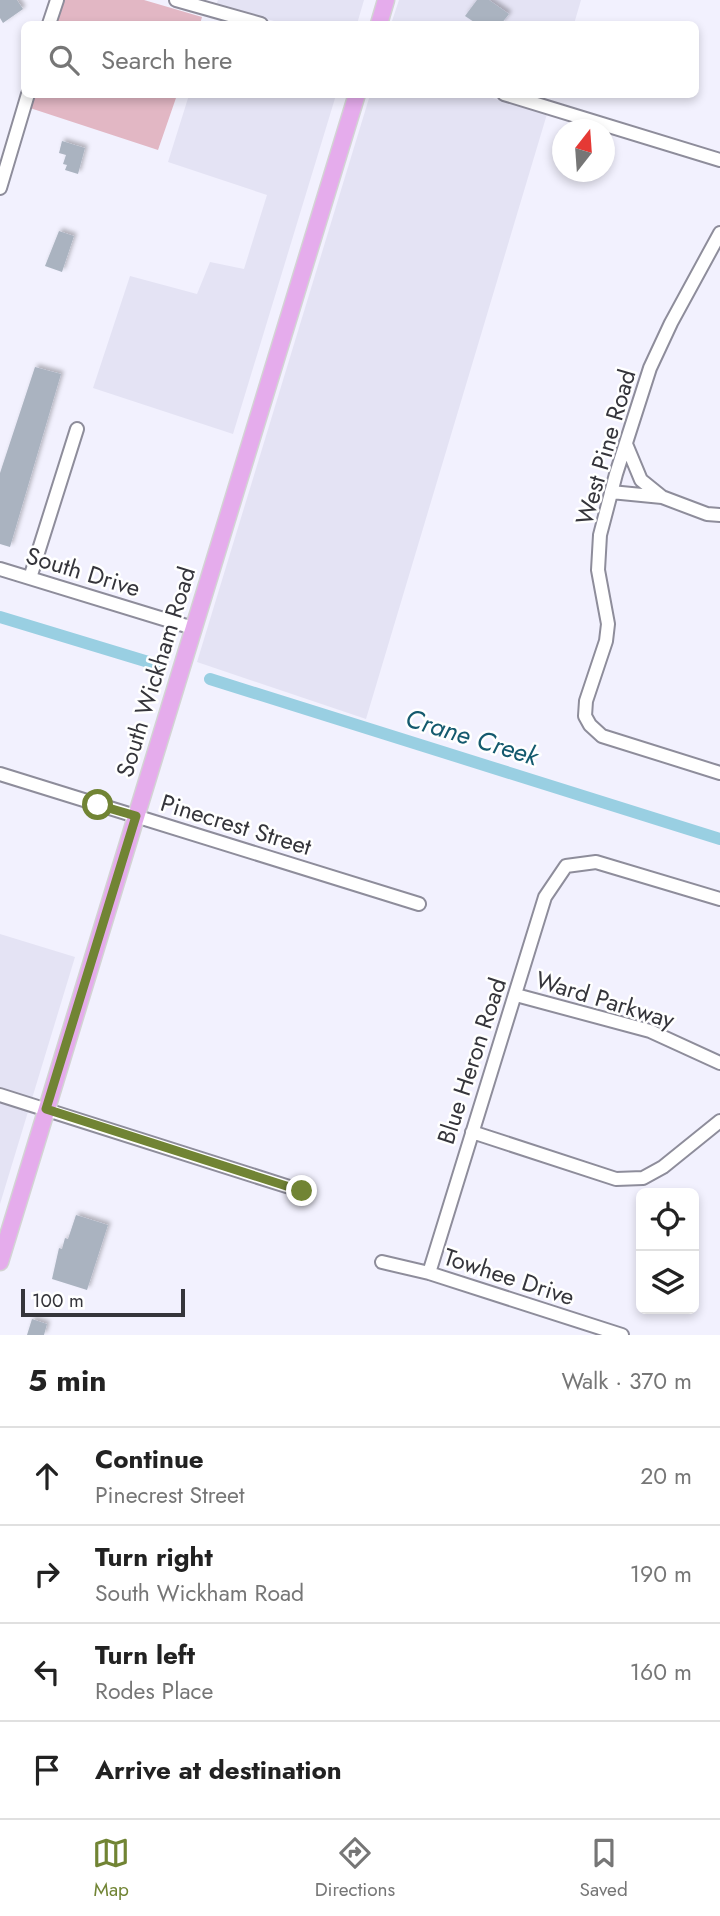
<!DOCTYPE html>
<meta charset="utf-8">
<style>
:root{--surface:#fff;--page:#f2f2f2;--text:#222;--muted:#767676;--line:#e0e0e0;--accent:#718434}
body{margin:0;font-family:Jost,sans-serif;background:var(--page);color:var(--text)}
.controls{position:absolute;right:21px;bottom:21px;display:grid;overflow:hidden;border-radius:10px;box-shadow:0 4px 10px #0003}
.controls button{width:63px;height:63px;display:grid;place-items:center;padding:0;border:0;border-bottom:2px solid var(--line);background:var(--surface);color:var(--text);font:35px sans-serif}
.compass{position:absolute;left:552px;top:119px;width:63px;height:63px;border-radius:50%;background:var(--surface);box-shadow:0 4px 10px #0003;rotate:17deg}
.scale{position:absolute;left:21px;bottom:18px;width:164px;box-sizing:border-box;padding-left:7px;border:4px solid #35353b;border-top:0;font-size:19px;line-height:24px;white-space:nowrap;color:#35353b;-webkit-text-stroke:5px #fff;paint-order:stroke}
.stop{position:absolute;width:21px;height:21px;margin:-16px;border:5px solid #718434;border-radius:50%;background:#fff}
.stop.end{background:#718434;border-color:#fff;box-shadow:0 2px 7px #0008}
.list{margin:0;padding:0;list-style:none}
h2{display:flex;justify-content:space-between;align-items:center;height:91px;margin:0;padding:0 28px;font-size:30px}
h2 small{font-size:23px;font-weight:400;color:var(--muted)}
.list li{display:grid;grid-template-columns:46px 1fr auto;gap:21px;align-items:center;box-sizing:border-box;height:98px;padding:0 28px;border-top:2px solid var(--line)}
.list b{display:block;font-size:26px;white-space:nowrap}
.list p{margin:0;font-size:23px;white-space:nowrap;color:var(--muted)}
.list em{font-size:23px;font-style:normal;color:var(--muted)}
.icon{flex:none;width:38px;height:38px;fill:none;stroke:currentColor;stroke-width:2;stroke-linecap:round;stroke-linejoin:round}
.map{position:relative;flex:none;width:720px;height:1335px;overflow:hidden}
.search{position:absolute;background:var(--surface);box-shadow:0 4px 10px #0003;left:21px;right:21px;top:21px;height:77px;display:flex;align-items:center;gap:18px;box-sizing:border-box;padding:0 24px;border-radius:10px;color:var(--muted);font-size:26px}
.sheet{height:483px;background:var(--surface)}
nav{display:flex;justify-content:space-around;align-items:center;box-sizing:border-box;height:98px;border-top:2px solid var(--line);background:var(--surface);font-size:19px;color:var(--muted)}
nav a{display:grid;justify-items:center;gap:4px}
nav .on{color:var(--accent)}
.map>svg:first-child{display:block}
.built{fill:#e4e3f4}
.green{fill:#e2b7c4}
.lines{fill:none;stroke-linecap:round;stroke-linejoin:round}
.canal{stroke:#99cfe2;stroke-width:12}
.building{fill:#aab3c0;filter:url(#shadow)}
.minor-casing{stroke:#8e8d9b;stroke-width:16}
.major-casing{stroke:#d3d3d4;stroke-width:19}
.minor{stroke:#fff;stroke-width:12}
.major{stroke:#e5acec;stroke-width:16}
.route{stroke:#718434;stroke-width:9}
.labels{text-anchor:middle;stroke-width:5;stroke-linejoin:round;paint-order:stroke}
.street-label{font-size:24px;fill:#35353b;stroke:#fff}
.water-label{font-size:26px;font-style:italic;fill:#145a6e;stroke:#fff}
</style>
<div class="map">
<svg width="720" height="1335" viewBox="0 0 720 1335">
<defs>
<filter id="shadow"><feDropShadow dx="3" dy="-3" stdDeviation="2" flood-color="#0004"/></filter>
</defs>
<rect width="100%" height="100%" fill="#f2f1fe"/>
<path class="built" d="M218,0H364L357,24H285L216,5Z
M399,0H581L574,24H391Z
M189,95H336L233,434L93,388L130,276L197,294L210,262L244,269L267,195L168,162Z
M370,95H482L547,114L366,719L197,662Z
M0,934L75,957L0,1204Z"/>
<path class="green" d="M62,0H144L202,17L200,24H55Z
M34,95H177L158,150L30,108Z"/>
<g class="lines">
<path class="canal" d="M0,617L155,664
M210,679L720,839"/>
</g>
<path class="building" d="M0,0H17L23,9L3,23L0,18Z
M477,0H489L509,14L501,24H477L465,16Z
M62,141L85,148L78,174L65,170L67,165L63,164L66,155L59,153Z
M59,231L74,236L62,272L45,266Z
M35,367L61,374L10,547L0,544V473Z
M76,1215L108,1225L87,1290L52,1279L59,1248L62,1249L65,1238L68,1239Z
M32,1319L47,1324L44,1335H27Z"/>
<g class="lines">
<defs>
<path id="minor" d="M176,0L261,24
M49,24L57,0
M504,94L720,160
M0,188L28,94
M720,233L671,323L650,368L616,474L600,535L598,570L608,624L606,641L586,701L585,716L590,725L602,736L720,773
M626,444L641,480L662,497
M611,492L662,497L707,514L720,515
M0,569L193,628
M30,578L77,429
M0,774L419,904
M516,995L650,1031L720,1063
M0,1095L302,1191
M472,1132L616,1179L643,1178L663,1167L720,1121
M382,1262L429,1273L622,1335
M429,1273L545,897L566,866L596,862L720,899"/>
<path id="major" d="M379,24L386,0
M0,1262L357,94"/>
</defs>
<use href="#minor" class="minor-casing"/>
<use href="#major" class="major-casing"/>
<use href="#minor" class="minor"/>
<use href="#major" class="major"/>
</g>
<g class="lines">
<path class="route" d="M98,805L136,816L46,1109L302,1191"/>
</g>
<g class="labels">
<g class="street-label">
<text transform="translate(606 447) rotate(-74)" y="8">West Pine Road</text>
<text transform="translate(83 572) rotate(17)" y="8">South Drive</text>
<text transform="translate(156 672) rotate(-73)" y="8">South Wickham Road</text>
<text transform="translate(236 825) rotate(17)" y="8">Pinecrest Street</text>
<text transform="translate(605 1000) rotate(17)" y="8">Ward Parkway</text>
<text transform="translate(472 1061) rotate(-72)" y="8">Blue Heron Road</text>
<text transform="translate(509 1277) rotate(18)" y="8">Towhee Drive</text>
</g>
<g class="water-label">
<text transform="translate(472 737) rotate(17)" y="9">Crane Creek</text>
</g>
</g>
</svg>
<div class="controls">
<button><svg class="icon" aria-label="locate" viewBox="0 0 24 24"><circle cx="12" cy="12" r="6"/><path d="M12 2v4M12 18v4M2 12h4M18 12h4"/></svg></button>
<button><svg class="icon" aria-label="layers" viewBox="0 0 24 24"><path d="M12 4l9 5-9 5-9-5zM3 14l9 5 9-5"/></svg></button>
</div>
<svg class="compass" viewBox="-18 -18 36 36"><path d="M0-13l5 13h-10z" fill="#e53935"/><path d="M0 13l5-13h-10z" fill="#767676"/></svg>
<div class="scale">100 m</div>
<div class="stop" style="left:98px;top:805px"></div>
<div class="stop end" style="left:302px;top:1191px"></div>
<div class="search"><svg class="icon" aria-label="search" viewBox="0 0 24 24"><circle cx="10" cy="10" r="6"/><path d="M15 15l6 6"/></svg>Search here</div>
</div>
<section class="sheet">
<h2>5 min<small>Walk · 370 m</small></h2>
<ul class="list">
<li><svg class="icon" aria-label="ahead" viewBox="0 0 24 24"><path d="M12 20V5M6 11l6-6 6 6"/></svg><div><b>Continue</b><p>Pinecrest Street</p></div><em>20 m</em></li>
<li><svg class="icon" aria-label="right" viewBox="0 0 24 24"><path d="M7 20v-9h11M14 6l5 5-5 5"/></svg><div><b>Turn right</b><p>South Wickham Road</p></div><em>190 m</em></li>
<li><svg class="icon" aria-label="left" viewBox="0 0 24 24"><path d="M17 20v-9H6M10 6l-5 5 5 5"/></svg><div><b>Turn left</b><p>Rodes Place</p></div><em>160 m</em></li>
<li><svg class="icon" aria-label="arrive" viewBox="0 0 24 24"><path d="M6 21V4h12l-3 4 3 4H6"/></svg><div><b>Arrive at destination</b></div></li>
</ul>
</section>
<nav>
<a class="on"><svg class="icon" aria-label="map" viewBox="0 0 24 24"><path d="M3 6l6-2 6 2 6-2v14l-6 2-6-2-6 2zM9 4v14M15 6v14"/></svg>Map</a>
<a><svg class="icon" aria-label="directions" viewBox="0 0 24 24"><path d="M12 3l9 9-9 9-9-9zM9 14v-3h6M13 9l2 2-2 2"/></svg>Directions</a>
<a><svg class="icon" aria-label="saved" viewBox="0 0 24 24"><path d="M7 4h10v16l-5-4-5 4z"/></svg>Saved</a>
</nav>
